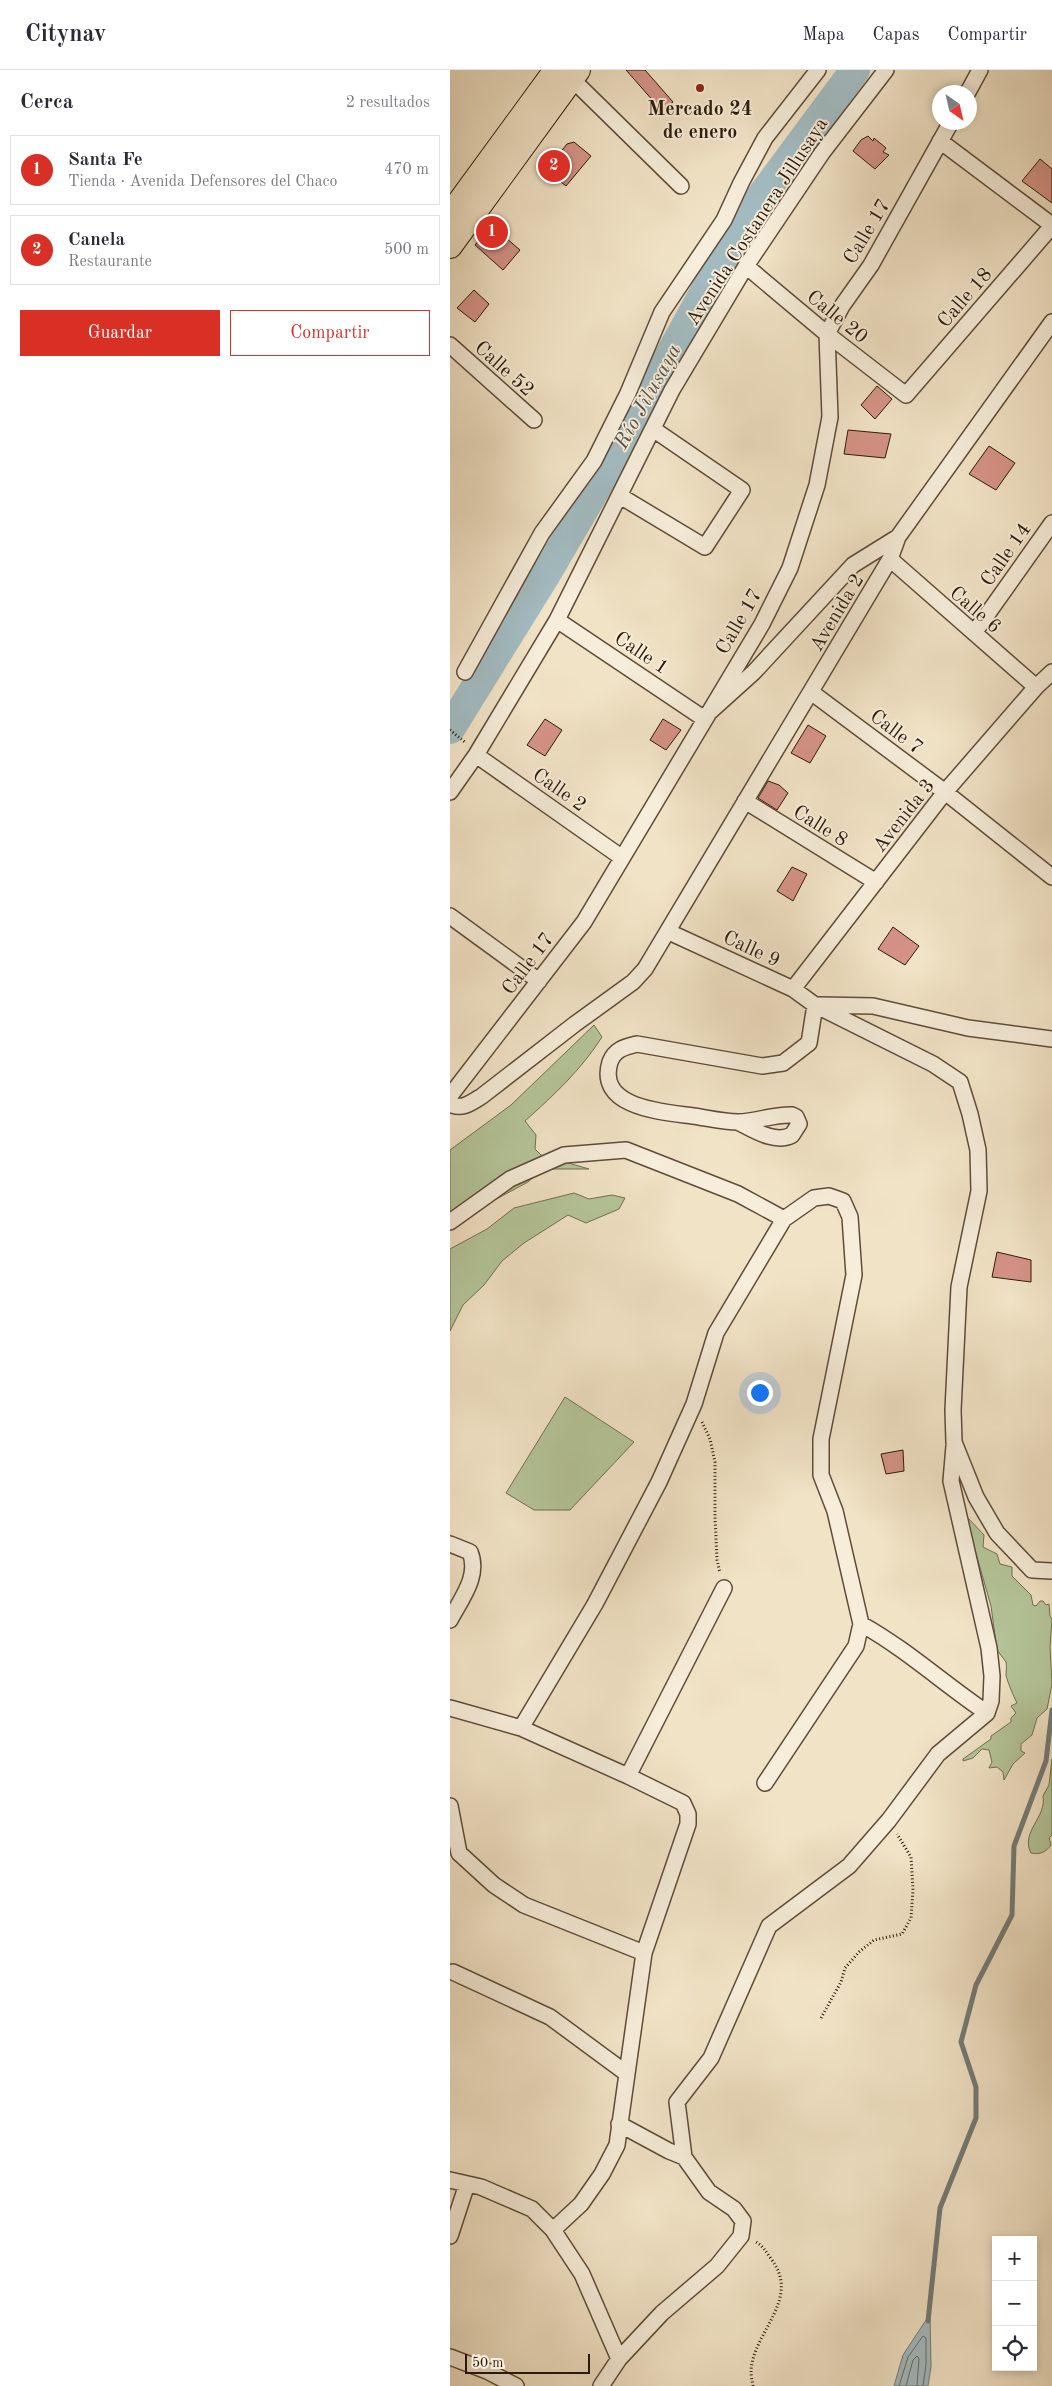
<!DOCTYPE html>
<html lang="es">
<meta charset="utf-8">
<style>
:root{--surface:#fff;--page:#f7f7f7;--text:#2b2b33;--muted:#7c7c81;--line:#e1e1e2;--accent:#d93025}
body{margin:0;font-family:"Old Standard TT",serif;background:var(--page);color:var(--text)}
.controls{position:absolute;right:15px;bottom:15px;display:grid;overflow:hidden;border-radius:0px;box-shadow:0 2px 8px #0003}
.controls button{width:45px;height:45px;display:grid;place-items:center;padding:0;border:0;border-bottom:1px solid var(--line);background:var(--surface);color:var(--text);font:25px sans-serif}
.compass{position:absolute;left:482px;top:15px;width:45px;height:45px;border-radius:50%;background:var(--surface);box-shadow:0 2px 8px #0003;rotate:146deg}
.scale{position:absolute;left:15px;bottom:12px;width:125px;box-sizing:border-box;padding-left:5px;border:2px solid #2d1a0a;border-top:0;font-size:14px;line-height:18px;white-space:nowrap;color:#2d1a0a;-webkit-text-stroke:4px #f6edda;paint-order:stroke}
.you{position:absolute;left:309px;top:1322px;width:18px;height:18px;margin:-12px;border:4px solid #fff;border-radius:50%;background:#1a73e8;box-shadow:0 0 0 8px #1a73e833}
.badge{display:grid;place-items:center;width:32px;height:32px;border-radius:50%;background:var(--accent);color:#fff;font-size:16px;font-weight:700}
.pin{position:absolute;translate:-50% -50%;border:2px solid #fff;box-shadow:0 1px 5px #0006}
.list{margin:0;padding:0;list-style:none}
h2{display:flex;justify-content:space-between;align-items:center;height:65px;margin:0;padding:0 20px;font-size:21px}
h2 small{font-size:16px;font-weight:400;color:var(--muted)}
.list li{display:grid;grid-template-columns:32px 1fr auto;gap:15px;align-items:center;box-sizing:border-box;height:70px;margin:0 10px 10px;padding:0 10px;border:1px solid var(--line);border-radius:0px}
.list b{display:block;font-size:19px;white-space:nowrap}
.list p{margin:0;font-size:16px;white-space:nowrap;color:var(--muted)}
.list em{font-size:16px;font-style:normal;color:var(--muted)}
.actions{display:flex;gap:10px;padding:15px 20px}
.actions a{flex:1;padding:11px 0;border:1px solid var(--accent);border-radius:0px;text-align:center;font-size:18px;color:var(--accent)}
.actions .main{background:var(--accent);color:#fff}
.icon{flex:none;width:28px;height:28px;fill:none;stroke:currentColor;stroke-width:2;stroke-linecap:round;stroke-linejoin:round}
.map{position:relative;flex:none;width:602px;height:2316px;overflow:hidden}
header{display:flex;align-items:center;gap:30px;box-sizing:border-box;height:70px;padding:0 25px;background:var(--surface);border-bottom:1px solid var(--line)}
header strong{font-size:24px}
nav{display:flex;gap:28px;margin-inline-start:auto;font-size:18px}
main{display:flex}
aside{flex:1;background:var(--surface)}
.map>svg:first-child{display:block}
.green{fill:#b4c599;stroke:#707052}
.water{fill:#a2bbc1;stroke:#737b78}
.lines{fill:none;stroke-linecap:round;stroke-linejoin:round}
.shore{stroke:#686a66;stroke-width:1}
.stream{stroke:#737b78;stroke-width:5}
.river{stroke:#a2bbc1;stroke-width:30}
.building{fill:#d59387;stroke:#2d1a0a}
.street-casing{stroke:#5e4c39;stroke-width:18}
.primary-casing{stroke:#2d1a0a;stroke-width:26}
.path{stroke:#2d1a0a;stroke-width:3;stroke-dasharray:1 2.5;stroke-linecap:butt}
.street{stroke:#f6edda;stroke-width:15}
.primary{stroke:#f1e3c6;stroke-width:24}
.poi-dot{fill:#8f2418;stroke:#f6edda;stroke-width:2}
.labels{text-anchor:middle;stroke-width:4;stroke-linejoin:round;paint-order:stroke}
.poi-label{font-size:20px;font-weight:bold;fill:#2d1a0a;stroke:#f6edda}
.street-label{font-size:20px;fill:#2d1a0a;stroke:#f6edda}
.water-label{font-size:21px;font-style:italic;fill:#56524a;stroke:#f6edda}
</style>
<header>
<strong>Citynav</strong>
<nav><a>Mapa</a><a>Capas</a><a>Compartir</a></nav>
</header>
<main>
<aside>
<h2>Cerca<small>2 resultados</small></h2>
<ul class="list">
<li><span class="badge">1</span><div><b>Santa Fe</b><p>Tienda · Avenida Defensores del Chaco</p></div><em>470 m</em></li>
<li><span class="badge">2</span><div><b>Canela</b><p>Restaurante</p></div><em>500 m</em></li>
</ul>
<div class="actions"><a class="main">Guardar</a><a>Compartir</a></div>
</aside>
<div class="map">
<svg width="602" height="2316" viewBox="0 0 602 2316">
<rect width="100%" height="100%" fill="#f1e3c6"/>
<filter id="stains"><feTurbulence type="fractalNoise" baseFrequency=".004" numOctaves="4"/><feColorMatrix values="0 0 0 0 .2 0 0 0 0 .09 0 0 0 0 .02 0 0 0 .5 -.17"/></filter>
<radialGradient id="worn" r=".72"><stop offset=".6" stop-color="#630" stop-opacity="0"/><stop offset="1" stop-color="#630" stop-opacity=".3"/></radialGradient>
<path class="green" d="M144,955L152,967C131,1000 104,1025 75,1051L86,1065L85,1079L91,1085L139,1099H93L78,1112L0,1154V1080L61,1035Z
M124,1123L139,1129L162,1125L175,1128L169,1139L136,1153L118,1145L74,1173L52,1191L34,1215L13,1235L0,1261V1179L37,1159L64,1138Z
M115,1327L184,1372L120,1440H84L56,1423Z
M518,1448L534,1465L533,1477L547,1484L550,1494L562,1497V1506L581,1525L583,1535L586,1536L590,1531H593L596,1535L599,1534L600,1546L602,1549L600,1577L602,1614L597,1639L587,1648L582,1665L571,1674V1681L575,1683L563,1694L554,1710L553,1702L547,1697L539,1698L542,1692L539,1680L532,1679L523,1688L513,1691V1689L541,1669V1666L561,1652V1648L566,1643L561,1636L567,1633C564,1627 557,1611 556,1605C556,1601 557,1597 556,1592L547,1580L541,1536L516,1449Z
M602,1689V1765L599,1768L601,1775C596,1782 590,1785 581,1783C570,1762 597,1747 593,1726L599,1715Z"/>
<path class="water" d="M480,2244L481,2296L478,2316H444L453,2285Z"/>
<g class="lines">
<path class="shore" d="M449,2316L458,2287L473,2266L476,2268V2295L473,2316
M456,2316L463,2290L467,2286L469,2288L467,2316"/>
<path class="stream" d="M478,2251L490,2138L526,2048V2017L511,1972L526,1915L562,1845L564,1776L596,1691L602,1640"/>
<path class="river" d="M0,659L96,504L152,408L296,147L405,0"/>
</g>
<path class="building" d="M176,0H195L223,32L212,41Z
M418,66L423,71L424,68L436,78L433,82L439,85L425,99L403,81L411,70Z
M124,72L141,86L116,116L96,100L117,74Z
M590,89L602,99V133L572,111Z
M42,156L70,180L53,200L25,175Z
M24,220L39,234L25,252L7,238Z
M427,316L442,329L425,349L411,335Z
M398,360L441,364L435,388L394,384Z
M539,376L565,393L546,420L519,404Z
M95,649L112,660L95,686L77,675Z
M213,649L231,660L216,680L200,670Z
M358,655L376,666L360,693L341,683Z
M318,711L329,715L338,723L327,740L308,728Z
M342,797L357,804L343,831L327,821Z
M443,857L469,876L455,895L428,879Z
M547,1182L581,1190V1212L542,1207Z
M453,1380L454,1401L436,1404L431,1384Z"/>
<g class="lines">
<defs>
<path id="street" d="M122,9L231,116
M518,22L530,0
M490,71L602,155
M296,196L377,264L456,325L602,156
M0,275L84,350
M170,426L255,477L292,420L203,359
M440,489L586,617
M107,550L253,648L304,602L403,495L448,467
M524,563L602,453
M15,602L92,463L144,391L178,323L212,242L274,150L291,113L315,68L368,0
M361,622L495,722L602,807
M26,685L171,787
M0,722L26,685L107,550L222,320L296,196L372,83L436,0
M295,731L426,812
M0,846L89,911
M219,862L343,919L365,935L483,994L510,1012L520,1044L528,1080L529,1121L509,1217L503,1340L504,1372L526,1427L547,1463L582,1500L602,1501
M343,919L495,722L586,617L602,602
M369,935L423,936L518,958L602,969
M0,1026L134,852L312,554L340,498L367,415L380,347L377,264L392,236L421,195L501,52
M0,1034C12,1040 21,1033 32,1026L125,954L183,912L195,899L440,489L448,467L602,252
M288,1052C304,1060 325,1074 342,1065L349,1054L346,1047L342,1045C324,1044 306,1052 288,1052C274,1052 257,1048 243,1046C213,1042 146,1038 160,992C165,979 175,977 187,974L312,996L333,993L359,973L365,935
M0,1152L60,1109L114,1085L176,1080L288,1124L334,1149
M0,1474L20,1482C30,1506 11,1529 0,1550
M411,1554C456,1579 494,1614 537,1643
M0,1638L71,1658L178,1706L233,1733L238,1744V1754L194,1883L167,2075L152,2104L131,2134L103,2160
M71,1658L145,1534L209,1412L244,1334L266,1263L334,1149L364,1128L379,1126L393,1131L400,1147L404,1205L371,1369V1405L385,1441L411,1554L406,1576L315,1713
M178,1706L274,1518
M0,1736L9,1783L44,1815L74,1835L194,1883
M3,1902L100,1947L176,2003
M234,2087L227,2032L261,1988L319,1856L399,1796L439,1750L488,1684L537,1643L541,1631L542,1606L539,1578L501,1411L504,1376
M0,2110L31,2117L82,2139L103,2160L132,2204L169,2289
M0,2166L17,2114
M0,2287L37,2301L66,2316
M151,2316L169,2289L212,2243L267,2196L291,2166L293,2151L284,2139L259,2122L234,2087L219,2081L169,2054"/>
<path id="primary" d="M0,145L106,0
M0,176L128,0"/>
</defs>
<use href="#street" class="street-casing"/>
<use href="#primary" class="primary-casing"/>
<path class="path" d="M0,660L16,673
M252,1352L260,1369L265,1392V1447L267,1490L270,1503
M371,1948L391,1912L395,1898L409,1882L424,1870L452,1864L461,1848L463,1820L461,1787L447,1764
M303,2316C302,2311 301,2305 301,2301C303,2262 351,2230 322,2190C316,2182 313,2175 304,2171"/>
<use href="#street" class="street"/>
<use href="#primary" class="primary"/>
</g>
<circle class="poi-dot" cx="250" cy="18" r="5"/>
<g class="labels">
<g class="poi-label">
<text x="250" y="45">Mercado 24<tspan x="250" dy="23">de enero</tspan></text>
</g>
<g class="street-label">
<text transform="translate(306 151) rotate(-57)" y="7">Avenida Costanera Jillusaya</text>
<text transform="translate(416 161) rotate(-59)" y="7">Calle 17</text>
<text transform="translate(514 227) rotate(-49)" y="7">Calle 18</text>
<text transform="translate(388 246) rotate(39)" y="7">Calle 20</text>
<text transform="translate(55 298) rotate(42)" y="7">Calle 52</text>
<text transform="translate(555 484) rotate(-55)" y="7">Calle 14</text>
<text transform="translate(526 539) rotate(41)" y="7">Calle 6</text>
<text transform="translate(386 542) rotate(-59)" y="7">Avenida 2</text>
<text transform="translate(288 551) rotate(-60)" y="7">Calle 17</text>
<text transform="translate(192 582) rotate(34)" y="7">Calle 1</text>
<text transform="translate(447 661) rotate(37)" y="7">Calle 7</text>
<text transform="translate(110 719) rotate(35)" y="7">Calle 2</text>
<text transform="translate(453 745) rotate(-52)" y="7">Avenida 3</text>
<text transform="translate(371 755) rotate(32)" y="7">Calle 8</text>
<text transform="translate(302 878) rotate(25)" y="7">Calle 9</text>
<text transform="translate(77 893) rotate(-53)" y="7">Calle 17</text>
</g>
<g class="water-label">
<text transform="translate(197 326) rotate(-61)" y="7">Río Jilusaya</text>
</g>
</g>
<rect width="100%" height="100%" filter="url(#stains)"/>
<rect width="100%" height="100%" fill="url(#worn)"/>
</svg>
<div class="controls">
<button>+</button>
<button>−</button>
<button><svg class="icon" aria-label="locate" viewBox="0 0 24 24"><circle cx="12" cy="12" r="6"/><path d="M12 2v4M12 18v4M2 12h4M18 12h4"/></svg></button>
</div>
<svg class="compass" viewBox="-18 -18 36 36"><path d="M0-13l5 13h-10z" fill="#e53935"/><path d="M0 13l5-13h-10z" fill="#7c7c81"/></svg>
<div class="scale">50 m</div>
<div class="you"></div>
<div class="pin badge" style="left:42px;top:162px">1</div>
<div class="pin badge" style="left:104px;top:96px">2</div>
</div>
</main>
